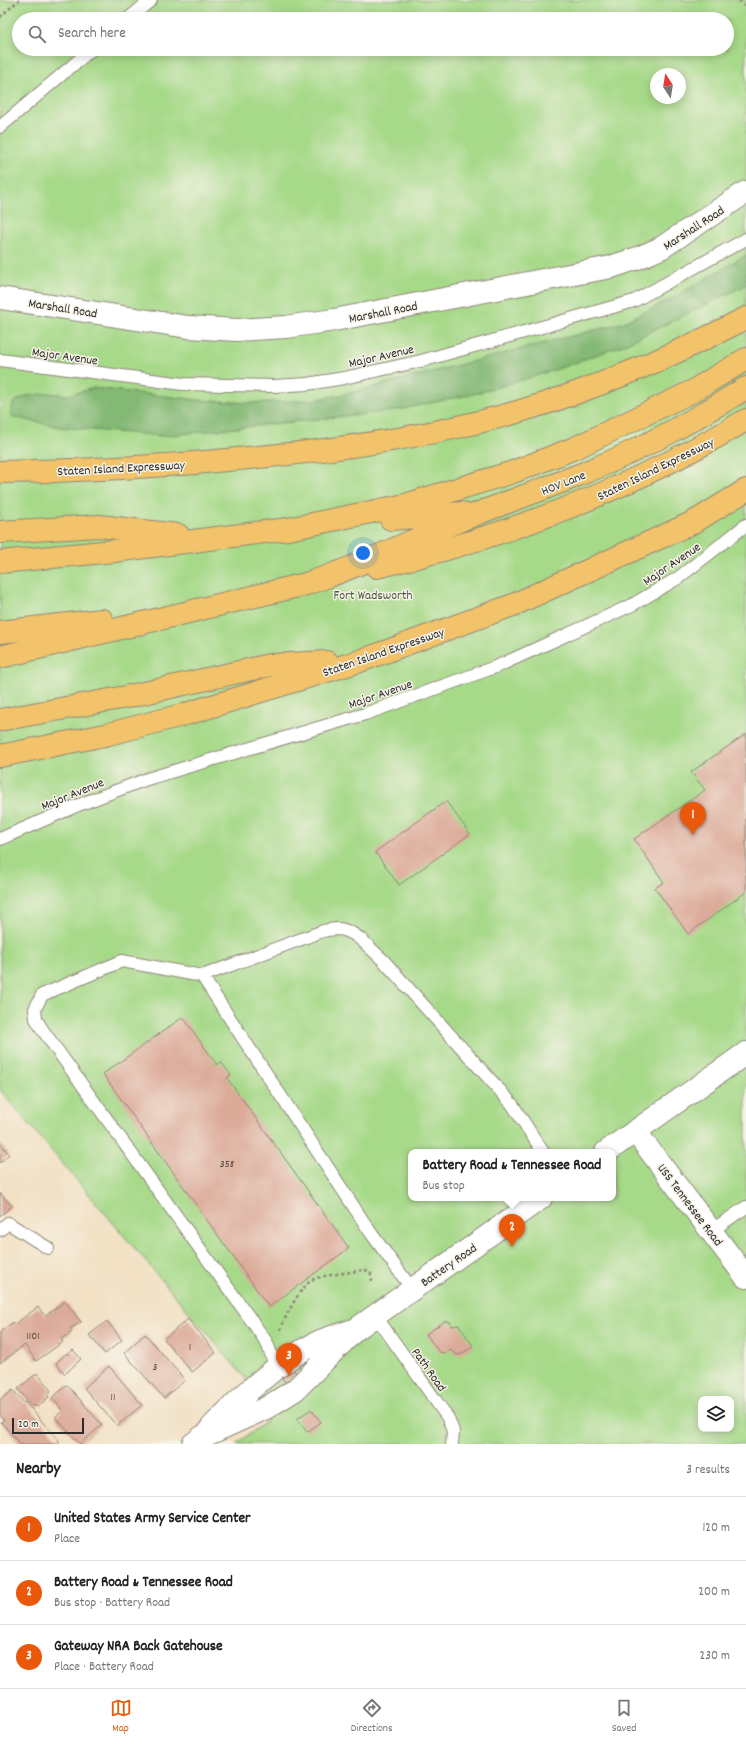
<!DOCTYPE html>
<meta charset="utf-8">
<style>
:root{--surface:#fff;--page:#f6f6f6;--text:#222;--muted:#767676;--line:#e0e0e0;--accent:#ea580c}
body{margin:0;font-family:Dekko,sans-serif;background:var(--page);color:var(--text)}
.controls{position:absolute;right:12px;bottom:12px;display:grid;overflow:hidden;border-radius:8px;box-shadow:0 2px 10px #0003}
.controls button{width:36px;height:36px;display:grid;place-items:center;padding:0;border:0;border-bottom:1px solid var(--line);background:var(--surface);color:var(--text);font:20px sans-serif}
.compass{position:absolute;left:650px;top:68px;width:36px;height:36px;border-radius:50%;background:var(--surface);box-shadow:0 2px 10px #0003;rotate:348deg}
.scale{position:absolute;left:12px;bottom:10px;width:72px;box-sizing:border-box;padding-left:4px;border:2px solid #2b2b2b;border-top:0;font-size:11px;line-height:14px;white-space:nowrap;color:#2b2b2b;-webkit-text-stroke:3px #f7f3e8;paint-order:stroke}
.you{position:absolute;left:363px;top:553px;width:14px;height:14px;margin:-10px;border:3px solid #fff;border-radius:50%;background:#1a73e8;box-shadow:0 0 0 6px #1a73e833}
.badge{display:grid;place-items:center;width:26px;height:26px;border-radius:50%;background:var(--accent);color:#fff;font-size:13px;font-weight:700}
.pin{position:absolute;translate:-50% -33px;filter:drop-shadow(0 1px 2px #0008)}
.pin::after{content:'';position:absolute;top:21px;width:14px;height:12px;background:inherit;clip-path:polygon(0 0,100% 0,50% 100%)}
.popup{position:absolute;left:408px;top:1149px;width:208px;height:52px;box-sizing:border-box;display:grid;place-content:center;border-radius:8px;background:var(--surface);filter:drop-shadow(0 1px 3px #0005);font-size:13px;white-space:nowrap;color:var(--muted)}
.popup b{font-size:15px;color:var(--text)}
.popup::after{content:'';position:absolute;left:50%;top:100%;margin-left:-8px;border:8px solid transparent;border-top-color:var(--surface)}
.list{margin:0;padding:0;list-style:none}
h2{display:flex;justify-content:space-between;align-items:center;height:52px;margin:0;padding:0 16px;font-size:17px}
h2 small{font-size:13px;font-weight:400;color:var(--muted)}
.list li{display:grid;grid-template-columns:26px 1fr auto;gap:12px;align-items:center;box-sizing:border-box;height:64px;padding:0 16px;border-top:1px solid var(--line)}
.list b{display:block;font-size:15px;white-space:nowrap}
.list p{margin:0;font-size:13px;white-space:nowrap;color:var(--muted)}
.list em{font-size:13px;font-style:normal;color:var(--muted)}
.icon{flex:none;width:22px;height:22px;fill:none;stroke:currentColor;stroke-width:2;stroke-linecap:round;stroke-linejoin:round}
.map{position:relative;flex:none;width:746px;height:1444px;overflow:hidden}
.search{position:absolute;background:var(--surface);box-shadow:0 2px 10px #0003;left:12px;right:12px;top:12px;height:44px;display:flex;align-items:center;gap:10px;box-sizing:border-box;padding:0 14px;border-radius:22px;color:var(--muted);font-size:15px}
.sheet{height:244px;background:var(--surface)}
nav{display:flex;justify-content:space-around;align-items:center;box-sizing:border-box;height:56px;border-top:1px solid var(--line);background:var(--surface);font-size:11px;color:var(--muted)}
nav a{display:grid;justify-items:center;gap:2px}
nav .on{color:var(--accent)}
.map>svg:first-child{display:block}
.green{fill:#a6d988;stroke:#68825a;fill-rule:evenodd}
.forest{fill:#84b974;stroke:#587250}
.building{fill:#dcaa99}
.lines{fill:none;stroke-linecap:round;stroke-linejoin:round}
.lane-casing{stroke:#8e8678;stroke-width:14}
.street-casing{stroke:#8e8678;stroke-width:24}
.highway-casing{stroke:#8e8678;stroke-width:24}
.path{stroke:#8e8678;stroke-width:2.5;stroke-dasharray:3 3;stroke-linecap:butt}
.lane{stroke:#fff;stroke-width:12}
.street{stroke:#fff;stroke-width:22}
.highway{stroke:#f2c36a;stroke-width:22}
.labels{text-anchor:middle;stroke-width:3;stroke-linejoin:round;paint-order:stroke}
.number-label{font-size:11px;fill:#574b46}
.street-label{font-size:13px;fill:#2b2b2b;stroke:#f7f3e8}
.park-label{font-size:13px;fill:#4a5642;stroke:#f7f3e8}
</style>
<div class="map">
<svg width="746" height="1444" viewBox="0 0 746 1444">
<rect width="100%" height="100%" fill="#f7f3e8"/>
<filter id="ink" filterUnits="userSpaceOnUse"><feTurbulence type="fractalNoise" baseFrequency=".025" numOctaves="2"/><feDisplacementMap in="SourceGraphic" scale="8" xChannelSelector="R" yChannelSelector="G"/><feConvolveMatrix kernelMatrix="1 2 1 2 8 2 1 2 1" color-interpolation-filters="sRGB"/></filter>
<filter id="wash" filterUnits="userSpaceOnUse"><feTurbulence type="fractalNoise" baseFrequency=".012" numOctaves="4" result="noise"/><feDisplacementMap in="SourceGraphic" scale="16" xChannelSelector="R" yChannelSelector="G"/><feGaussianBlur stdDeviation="0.9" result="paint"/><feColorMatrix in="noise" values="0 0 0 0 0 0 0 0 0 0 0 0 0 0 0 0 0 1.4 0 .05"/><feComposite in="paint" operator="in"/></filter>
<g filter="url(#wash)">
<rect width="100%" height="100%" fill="#f2e1c4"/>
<path class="green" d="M0,0H746V1444H236L267,1421L245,1378L0,1090ZM19,19H727V49H19ZM656,74H680V98H656ZM411,1152H613V1198H411ZM701,1399H731V1429H701Z"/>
<path class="forest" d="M746,255V285L623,345L555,370L478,393L393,411L162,436L60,427L13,417L10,410L14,402L26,396L49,393L68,395L94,388L199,400L251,403L312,400L350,393L622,323L669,300Z"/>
<g id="blocks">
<path class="building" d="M746,734V892L688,934L655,888L664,882L634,839L705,790L691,772Z
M446,801L470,834L399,885L375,852Z
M183,1017L217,1065L221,1062L231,1075L227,1078L349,1248L269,1307L103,1074Z
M0,1143L9,1154L0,1163Z
M0,1193L12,1206L0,1216Z
M65,1301L81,1322L70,1329L72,1332L61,1339L63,1342L36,1361L25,1345L0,1363V1332L13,1322L15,1324L38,1307L45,1316Z
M188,1319L216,1353L192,1372L164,1339Z
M107,1321L122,1340L105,1354L89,1335Z
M445,1321L450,1322L452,1326L459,1325L473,1346L460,1355L455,1354L451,1349L445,1353L439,1352L426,1334Z
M145,1334L185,1380L164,1398L124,1353Z
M73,1350L81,1359L65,1374L56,1363L67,1353L68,1355Z
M109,1366L142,1405L117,1426L84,1388Z
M293,1369L297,1375L286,1383L281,1377Z
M37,1373L51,1391L47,1394L49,1397L37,1407L35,1405L33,1407L18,1389Z
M67,1385L102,1425L80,1444L55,1417L63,1411L52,1398Z
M13,1390L24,1403L25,1402L60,1442L58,1444H20L1,1422L4,1420L0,1415V1400Z
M311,1409L321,1422L307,1432L297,1419Z"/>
</g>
</g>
<g filter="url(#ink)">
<use href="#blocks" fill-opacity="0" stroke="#8e8678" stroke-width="1"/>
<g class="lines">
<defs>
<path id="lane" d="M128,19L151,0
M0,127L92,49
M0,360L183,384L274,386L307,384L344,378L421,361L634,301L746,239
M0,839L76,806L147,779L365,714L498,666L632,605L678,578L746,525
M202,976L371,1233L412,1289
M0,1230L8,1223L48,1248
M711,1231L746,1207
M375,1315L448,1418L453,1431L452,1444
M276,1368L267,1343L254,1324L42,1029L36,1019L35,1009L42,995L122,961L202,976L323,931C328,930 334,929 339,929C357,931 370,949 383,960L512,1104L543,1152"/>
<path id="street" d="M0,298L188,327L237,330L286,327L334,320L611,267L638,258L661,248L746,192
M635,1131L746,1277
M606,1152L746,1053
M211,1428C242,1396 276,1363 316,1343C326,1338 339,1335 350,1331
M193,1444L202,1437L266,1408L295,1390L355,1330L541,1198"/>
<path id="highway" d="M0,472C87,471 173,466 259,457C346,449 433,436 517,412C596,389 673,356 746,318
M391,519L462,513
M0,532L99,526L178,535
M0,562L114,551L288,529L405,505L513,472L575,448L693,391L746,359
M377,567C507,537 632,488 746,420
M0,632L102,620
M0,657L306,584L326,577C376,559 424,534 474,515C514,499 554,486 593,469C647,447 697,418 746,388
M0,720L126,697L270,665L327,662
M0,756L105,735L186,714L360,661L513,605L694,522L746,490"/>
</defs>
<use href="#lane" class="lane-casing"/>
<use href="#street" class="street-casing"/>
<use href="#highway" class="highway-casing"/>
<path class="path" d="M739,0L746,8
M0,17L19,0
M280,1330C286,1316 299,1288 312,1280C321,1275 353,1272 365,1270L368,1271L371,1274L372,1281"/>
<use href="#lane" class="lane"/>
<use href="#street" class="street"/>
<use href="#highway" class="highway"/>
</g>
</g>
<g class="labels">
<g class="number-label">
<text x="227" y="1167">358</text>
<text x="33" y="1339">1101</text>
<text x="190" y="1350">1</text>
<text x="155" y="1370">3</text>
<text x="113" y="1400">11</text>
</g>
<g class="street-label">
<text transform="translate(693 227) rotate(-33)" y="5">Marshall Road</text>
<text transform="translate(63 307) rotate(9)" y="5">Marshall Road</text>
<text transform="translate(383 311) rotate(-11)" y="5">Marshall Road</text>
<text transform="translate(65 355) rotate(8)" y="5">Major Avenue</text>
<text transform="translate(381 355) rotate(-13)" y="5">Major Avenue</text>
<text transform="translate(121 467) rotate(-3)" y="5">Staten Island Expressway</text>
<text transform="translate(655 468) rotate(-26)" y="5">Staten Island Expressway</text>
<text transform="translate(563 482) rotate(-22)" y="5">HOV Lane</text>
<text transform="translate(671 563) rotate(-34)" y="5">Major Avenue</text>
<text transform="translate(383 651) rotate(-19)" y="5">Staten Island Expressway</text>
<text transform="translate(380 693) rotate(-19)" y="5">Major Avenue</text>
<text transform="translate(72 793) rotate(-22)" y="5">Major Avenue</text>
<text transform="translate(691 1204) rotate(53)" y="5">USS Tennessee Road</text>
<text transform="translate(448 1264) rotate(-35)" y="5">Battery Road</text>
<text transform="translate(430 1369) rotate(55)" y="5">Path Road</text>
</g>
<g class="park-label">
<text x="373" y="599">Fort Wadsworth</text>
</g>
</g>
</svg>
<div class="controls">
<button><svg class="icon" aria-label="layers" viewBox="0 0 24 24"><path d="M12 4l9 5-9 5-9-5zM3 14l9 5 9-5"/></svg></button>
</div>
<svg class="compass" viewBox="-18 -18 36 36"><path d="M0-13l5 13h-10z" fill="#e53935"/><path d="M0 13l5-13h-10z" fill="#767676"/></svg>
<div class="scale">20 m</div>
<div class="you"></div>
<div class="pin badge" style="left:693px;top:835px">1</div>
<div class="pin badge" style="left:512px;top:1247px">2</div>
<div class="popup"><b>Battery Road &amp; Tennessee Road</b>Bus stop</div>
<div class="pin badge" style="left:289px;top:1376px">3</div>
<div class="search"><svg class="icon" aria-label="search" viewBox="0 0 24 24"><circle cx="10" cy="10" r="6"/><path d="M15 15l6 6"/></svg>Search here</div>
</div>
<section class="sheet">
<h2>Nearby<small>3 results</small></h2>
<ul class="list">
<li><span class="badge">1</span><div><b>United States Army Service Center</b><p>Place</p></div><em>120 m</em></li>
<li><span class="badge">2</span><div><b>Battery Road &amp; Tennessee Road</b><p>Bus stop · Battery Road</p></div><em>200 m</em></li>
<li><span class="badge">3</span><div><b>Gateway NRA Back Gatehouse</b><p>Place · Battery Road</p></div><em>230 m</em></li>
</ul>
</section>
<nav>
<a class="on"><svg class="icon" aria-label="map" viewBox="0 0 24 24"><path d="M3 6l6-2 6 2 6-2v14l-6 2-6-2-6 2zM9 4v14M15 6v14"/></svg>Map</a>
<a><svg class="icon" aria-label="directions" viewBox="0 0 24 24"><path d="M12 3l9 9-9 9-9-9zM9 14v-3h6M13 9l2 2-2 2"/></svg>Directions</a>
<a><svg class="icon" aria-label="saved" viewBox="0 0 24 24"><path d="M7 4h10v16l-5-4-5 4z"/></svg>Saved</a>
</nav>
